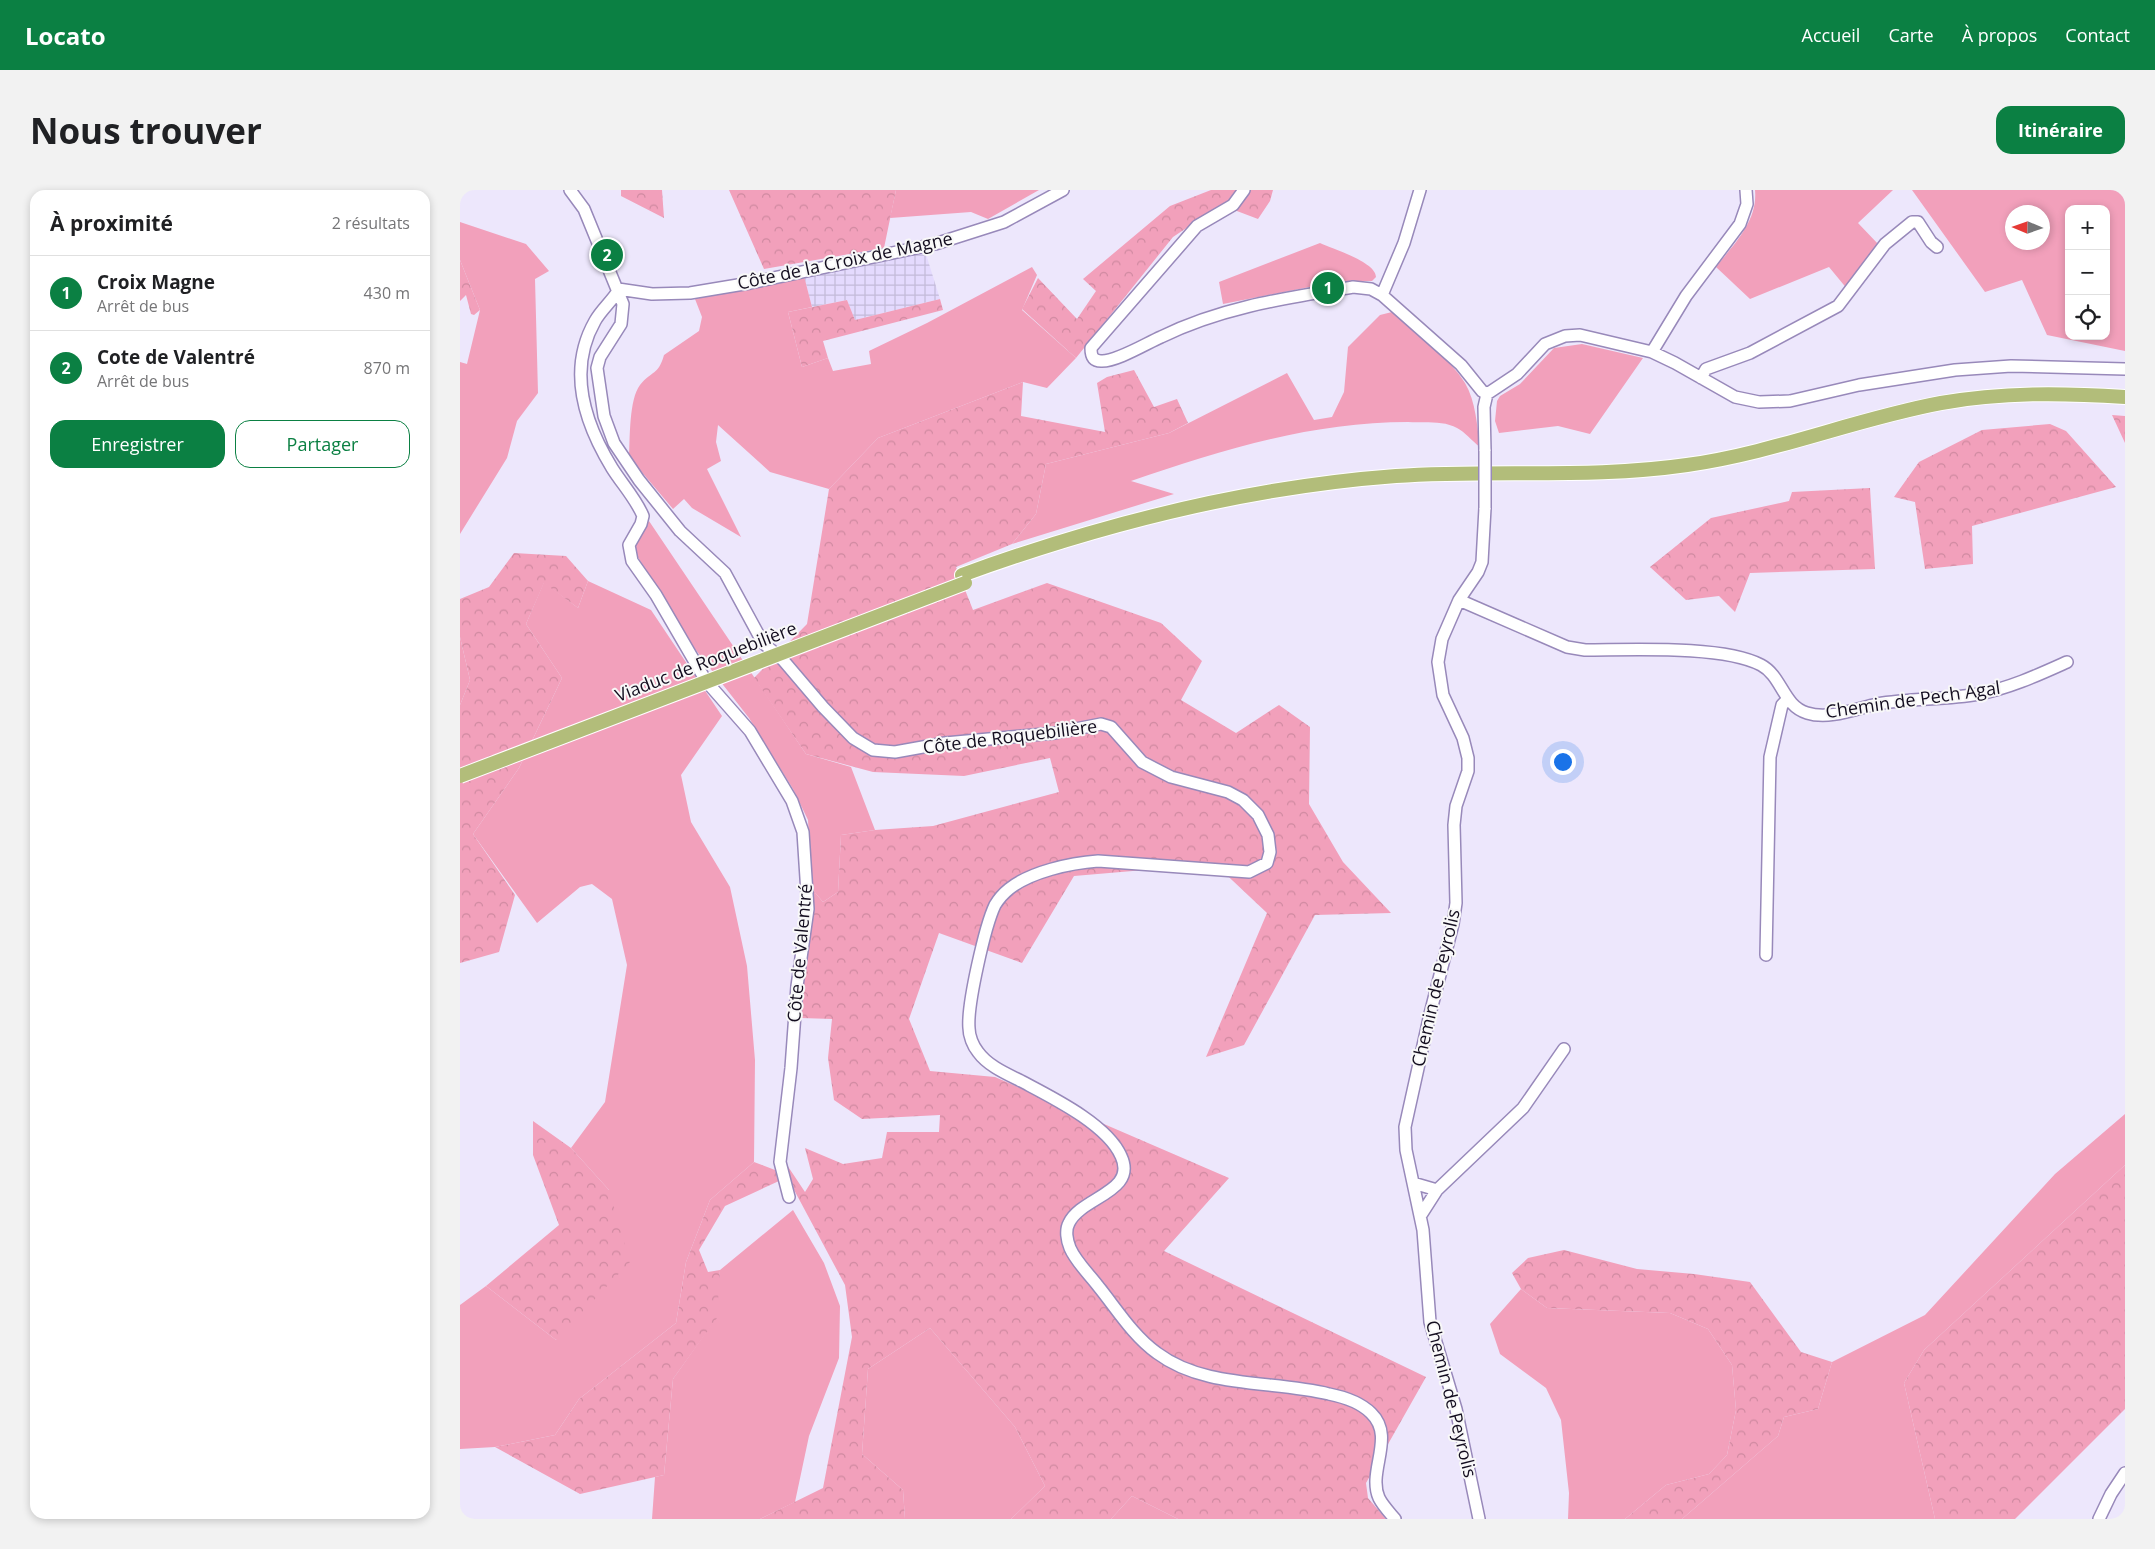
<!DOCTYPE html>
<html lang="fr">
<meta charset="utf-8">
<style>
:root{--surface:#fff;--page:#f2f2f2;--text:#202124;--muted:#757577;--line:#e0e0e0;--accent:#0b8043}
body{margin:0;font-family:"Open Sans",sans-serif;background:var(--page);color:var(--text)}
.controls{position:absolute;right:15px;top:15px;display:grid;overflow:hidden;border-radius:10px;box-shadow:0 2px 8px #0003}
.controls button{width:45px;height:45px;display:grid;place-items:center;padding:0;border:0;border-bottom:1px solid var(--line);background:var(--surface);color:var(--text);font:25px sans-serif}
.compass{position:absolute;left:1545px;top:15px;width:45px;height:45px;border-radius:50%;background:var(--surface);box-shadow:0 2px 8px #0003;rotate:272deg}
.you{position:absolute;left:1102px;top:571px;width:18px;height:18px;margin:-12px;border:4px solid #fff;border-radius:50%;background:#1a73e8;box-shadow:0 0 0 8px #1a73e833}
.badge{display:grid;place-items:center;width:32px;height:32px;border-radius:50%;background:var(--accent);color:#fff;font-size:16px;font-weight:700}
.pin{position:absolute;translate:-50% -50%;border:2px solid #fff;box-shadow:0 1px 5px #0006}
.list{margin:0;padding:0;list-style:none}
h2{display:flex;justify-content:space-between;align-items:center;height:65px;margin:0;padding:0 20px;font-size:21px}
h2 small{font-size:16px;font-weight:400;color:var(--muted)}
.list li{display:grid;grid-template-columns:32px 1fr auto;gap:15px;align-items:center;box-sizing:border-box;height:75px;padding:0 20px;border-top:1px solid var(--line)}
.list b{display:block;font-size:19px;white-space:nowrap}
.list p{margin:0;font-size:16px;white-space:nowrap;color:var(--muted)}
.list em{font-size:16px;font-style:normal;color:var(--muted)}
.actions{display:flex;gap:10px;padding:15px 20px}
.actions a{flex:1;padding:11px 0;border:1px solid var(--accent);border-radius:15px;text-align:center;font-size:18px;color:var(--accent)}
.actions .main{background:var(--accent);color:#fff}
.icon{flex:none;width:28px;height:28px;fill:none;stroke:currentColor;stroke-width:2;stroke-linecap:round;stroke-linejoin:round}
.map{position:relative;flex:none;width:1665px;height:1329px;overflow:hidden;border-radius:15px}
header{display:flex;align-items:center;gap:30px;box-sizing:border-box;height:70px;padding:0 25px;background:var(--accent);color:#fff}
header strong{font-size:24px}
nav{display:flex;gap:28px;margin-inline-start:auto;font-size:18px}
.intro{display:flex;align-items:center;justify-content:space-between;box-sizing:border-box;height:120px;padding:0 30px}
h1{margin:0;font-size:35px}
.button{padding:12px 22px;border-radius:15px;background:var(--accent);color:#fff;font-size:18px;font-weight:700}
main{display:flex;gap:30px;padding:0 30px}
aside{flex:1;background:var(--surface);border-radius:15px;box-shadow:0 2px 8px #0003}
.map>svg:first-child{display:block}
.industrial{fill:url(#industrial-grid)}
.green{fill:#f2a0bb;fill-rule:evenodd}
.forest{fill:url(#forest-crowns)}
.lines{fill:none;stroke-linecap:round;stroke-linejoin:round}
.minor-casing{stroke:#9889ba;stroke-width:14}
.major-casing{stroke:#fff;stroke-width:16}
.minor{stroke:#fff;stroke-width:11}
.major{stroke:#b2bd7a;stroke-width:14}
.minor-bridge-casing{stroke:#9889ba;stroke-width:14;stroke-linecap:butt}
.major-bridge-casing{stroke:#fff;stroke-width:16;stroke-linecap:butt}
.minor-bridge{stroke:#fff;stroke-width:11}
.major-bridge{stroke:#b2bd7a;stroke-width:14}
.labels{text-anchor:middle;stroke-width:4;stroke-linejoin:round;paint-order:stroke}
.street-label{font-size:18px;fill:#130d1f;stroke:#f8f8f8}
</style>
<header>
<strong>Locato</strong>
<nav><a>Accueil</a><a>Carte</a><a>À propos</a><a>Contact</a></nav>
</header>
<div class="intro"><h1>Nous trouver</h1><a class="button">Itinéraire</a></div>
<main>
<aside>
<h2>À proximité<small>2 résultats</small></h2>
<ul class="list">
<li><span class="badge">1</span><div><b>Croix Magne</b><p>Arrêt de bus</p></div><em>430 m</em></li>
<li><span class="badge">2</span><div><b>Cote de Valentré</b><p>Arrêt de bus</p></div><em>870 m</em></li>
</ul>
<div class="actions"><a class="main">Enregistrer</a><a>Partager</a></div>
</aside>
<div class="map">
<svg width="1665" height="1329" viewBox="0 0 1665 1329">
<defs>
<pattern id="industrial-grid" width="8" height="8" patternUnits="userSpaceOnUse" patternTransform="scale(1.25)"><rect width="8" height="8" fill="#e4dafe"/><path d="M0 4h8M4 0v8" fill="none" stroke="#c3bad9"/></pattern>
<pattern id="forest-crowns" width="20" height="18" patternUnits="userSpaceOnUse" patternTransform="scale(1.25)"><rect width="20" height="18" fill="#f2a0bb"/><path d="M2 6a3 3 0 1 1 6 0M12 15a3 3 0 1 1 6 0" fill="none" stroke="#cf89a0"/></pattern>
</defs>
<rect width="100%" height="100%" fill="#ede7fc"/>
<path class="industrial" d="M465,61L480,109L395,130L387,110L352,117L344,86Z"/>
<path class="green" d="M436,0H579L528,29L511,22L430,28Z
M1295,0H1433L1398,33L1419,55L1388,100L1369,77L1290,109L1256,77C1274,54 1298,31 1295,0Z
M1452,0H1665V161L1587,145L1562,90L1525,102ZM1609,19H1646V146H1609ZM1552,22H1582V52H1552Z
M0,32L66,54L89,81L75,89L78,203L57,231L47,268L0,344V172L7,174L20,120L0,70Z
M860,53C873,59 916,72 916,87L912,91H880L763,114L759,92Z
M572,77L577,85L562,120L616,168L587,198L563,192L418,248L369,299L310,282L258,235L256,252L261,271L247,279L281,347L232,318L224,309L213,319L169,267C170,249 169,209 180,195C192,180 198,186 204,165L239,141L242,127L235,109L344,86L352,117L328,122L342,177L368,168L373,181L411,174L409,161L467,133Z
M932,122C953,141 991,169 1005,193C1016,212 1017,236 1020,257C1012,251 1005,242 997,238C983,230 963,233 948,232C852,232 761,260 671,291L714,304L552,354L576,324L586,274L709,243L827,183L854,230L872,227L884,202L888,157L920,125Z
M1122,154L1183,168L1130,244L1098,236L1039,243L1035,231L1037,211L1040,206L1060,194L1094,158Z
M189,331L346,564L391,577L415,640L381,645L378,702L363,712L352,699L348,630L333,599L289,528L235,459L174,361L177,352Z
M128,391L191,420L262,526L221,585L231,632L270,697L287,776L295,870L294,972L250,1010L226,1072L216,1133L119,1209L95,1245L35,1257L0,1259V1115L26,1096L96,1150L149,1000L111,958L145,912L167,775L152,709L132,694L120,697L77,733L13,644L59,578L102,488L66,434L84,392L118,418Z
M0,447L10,490L0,515Z
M1665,924V975L1464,1160L1444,1193L1475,1329H1222L1318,1246L1324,1227L1358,1219L1372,1172L1465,1125L1595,984Z
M333,1020L364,1073L380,1116L379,1168L349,1246L335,1312L300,1329H192L195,1287L204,1285L213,1189L254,1131L260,1080Z
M1061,1099L1087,1118L1210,1123L1248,1139L1272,1175L1276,1220L1267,1265L1249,1284L1206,1295L1165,1329H1108L1109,1303L1101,1230L1086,1198L1040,1164L1030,1134Z
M470,1138L555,1237L585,1296L551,1329H445L443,1300L402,1264L408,1179Z
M672,1306L718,1329H651Z"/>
<path class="forest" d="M161,0H202L204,28L161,6Z
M269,0H436L424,58L304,79Z
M751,0H813L810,11L798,29L761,15L713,47L616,168L562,119L578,88L617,129L636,101L623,89L710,16Z
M0,70L20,120L14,125L11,124L6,105L0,111Z
M480,109L483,120L363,151L368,168L342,177L328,122L387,110L395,130Z
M674,180L694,217L717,209L728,233L709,243L586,274L576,324L552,354L496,377L513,420L587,393L701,433L742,471L721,510L776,543L819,515L850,537L849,614L883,672L931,723L855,725L784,855L746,867L807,723L755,674L614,686L562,773L479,743L449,829L470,881L535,887L769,988L704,1061L966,1187L906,1293L908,1308L926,1329H718L672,1306L651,1329H551L585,1296L555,1237L470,1138L408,1179L402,1264L443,1300L445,1329H300L363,1298L392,1147L385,1095L325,983V972L345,1002L353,989L345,958L383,974L422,968L427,942H479L480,925L402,929L374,910L368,868L372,829L341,828L352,699L363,712L378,702L381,645L415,640L473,636L599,602L590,568L504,586L413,582L346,564L294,488L347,434L369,299L418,248L563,192L561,226L645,242L637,193L647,187Z
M1652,225L1665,226V253Z
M1590,234L1606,241L1656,297L1512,336L1513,374L1465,379L1455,312L1434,307L1459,272L1522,240Z
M1410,298L1415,379L1290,383L1275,422L1259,406L1226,410L1190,377L1251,328L1329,311L1332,302Z
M54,363L106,366L128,391L118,418L84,393L66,434L102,488L59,578L13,644L55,705L39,762L0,773V515L10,490L0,447V409L29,397Z
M73,931L111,958L149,1000L170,1072L96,1150L26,1096L99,1035L73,965Z
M294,972L315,980L319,991L265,1016L239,1060L248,1082L260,1080L257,1128L213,1189L204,1285L120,1304L35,1257L95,1245L119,1209L216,1133L226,1072L250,1010Z
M1665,975V1219L1555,1329H1475L1444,1193L1464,1160Z
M1104,1060L1177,1079L1234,1084L1290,1092L1341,1162L1372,1172L1358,1219L1324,1227L1318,1246L1222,1329H1165L1206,1295L1249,1284L1267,1265L1276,1220L1272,1175L1248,1139L1210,1123L1087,1118L1061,1099L1052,1083L1068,1068Z"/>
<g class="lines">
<defs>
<path id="minor" d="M110,0L124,19L163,114L161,134L140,167L137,178L144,226L154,253L179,290L220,341L265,383L303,453L323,470L363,517L393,548L413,560L435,562L485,553L595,543L641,534L651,537L682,572L711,587L768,602L783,610L798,625L808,645L810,662L807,673L789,682L638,671C610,673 570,682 549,699C544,703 538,710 535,715C525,736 507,815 509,838C509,846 513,856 518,862C528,876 547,884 561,891C591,907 647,934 661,966C678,1002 621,1007 609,1033C605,1040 607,1051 610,1058C616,1072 629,1084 638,1096C656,1118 673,1146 697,1163C745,1199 813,1190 869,1204C884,1207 900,1212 911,1223C936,1247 907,1281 919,1308C923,1316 930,1323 935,1329
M784,0L773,15L737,36L631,158C631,165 632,171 641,171C656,172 687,153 701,147C762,117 826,108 893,97L911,99L922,105L1001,175L1022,201L1027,204
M158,99L192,104L230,103L290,93L475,54L544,32L603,0
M158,101C151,112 141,120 135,131C107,180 125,234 152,278C162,294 176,309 183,326L181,334L169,355L172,371L196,405L246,491L290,541L332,611L343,642L348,719L337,796L331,878L320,972L329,1007
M922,105L944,53L960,0
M1192,162L1226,106L1280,34L1287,14L1286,0
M1241,188L1246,179L1290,163L1378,116L1425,54L1452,32H1458L1471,52L1477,57
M1025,261L1024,217L1027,204L1057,184L1085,154L1105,146L1120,145L1192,162L1215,173L1275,207L1299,212L1330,211L1399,195L1495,180L1551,176L1665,179
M999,410L1107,457L1125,460C1170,460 1263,455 1301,475C1322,486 1323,516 1347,523C1369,530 1395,519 1417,514C1451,508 1485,510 1519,504C1550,498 1578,485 1607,472
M1306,765L1310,567L1322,515L1328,509
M953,993L977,1000
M961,1025L977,1000L1063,918L1104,859
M1019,1329L996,1219L970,1132L963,1040L946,960L945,937L970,824L993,734L996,713L994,635L996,616L1008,581V568L1003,548L983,505L978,472L982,449L999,410L1018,382L1022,372L1025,318
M1639,1329L1651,1304L1665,1283"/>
<path id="major" d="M502,385C642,334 787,297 936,286C1033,279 1131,289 1227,275C1314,263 1395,229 1481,213C1542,202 1603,203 1665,207"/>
</defs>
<use href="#minor" class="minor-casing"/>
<use href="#major" class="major-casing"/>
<use href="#minor" class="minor"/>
<use href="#major" class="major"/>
<defs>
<path id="minor-bridge" d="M1025,261V318"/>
<path id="major-bridge" d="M0,586L505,393"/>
</defs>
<use href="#minor-bridge" class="minor-bridge-casing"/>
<use href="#major-bridge" class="major-bridge-casing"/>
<use href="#minor-bridge" class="minor-bridge"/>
<use href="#major-bridge" class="major-bridge"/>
</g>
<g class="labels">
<g class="street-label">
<text transform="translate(385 71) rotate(-12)" y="6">Côte de la Croix de Magne</text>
<text transform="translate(246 472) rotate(-21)" y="6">Viaduc de Roquebilière</text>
<text transform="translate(1453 510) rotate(-8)" y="6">Chemin de Pech Agal</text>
<text transform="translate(550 547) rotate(-7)" y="6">Côte de Roquebilière</text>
<text transform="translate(340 763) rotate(-85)" y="6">Côte de Valentré</text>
<text transform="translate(976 798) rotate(-77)" y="6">Chemin de Peyrolis</text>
<text transform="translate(991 1209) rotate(76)" y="6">Chemin de Peyrolis</text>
</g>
</g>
</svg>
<div class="controls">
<button>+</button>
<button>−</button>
<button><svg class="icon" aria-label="locate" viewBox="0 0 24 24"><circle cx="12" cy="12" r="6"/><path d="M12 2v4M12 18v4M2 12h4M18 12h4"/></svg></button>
</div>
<svg class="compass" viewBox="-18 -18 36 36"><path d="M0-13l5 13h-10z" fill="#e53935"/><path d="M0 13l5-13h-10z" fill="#757577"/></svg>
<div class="you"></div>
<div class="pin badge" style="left:868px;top:98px">1</div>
<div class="pin badge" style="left:147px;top:65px">2</div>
</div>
</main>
